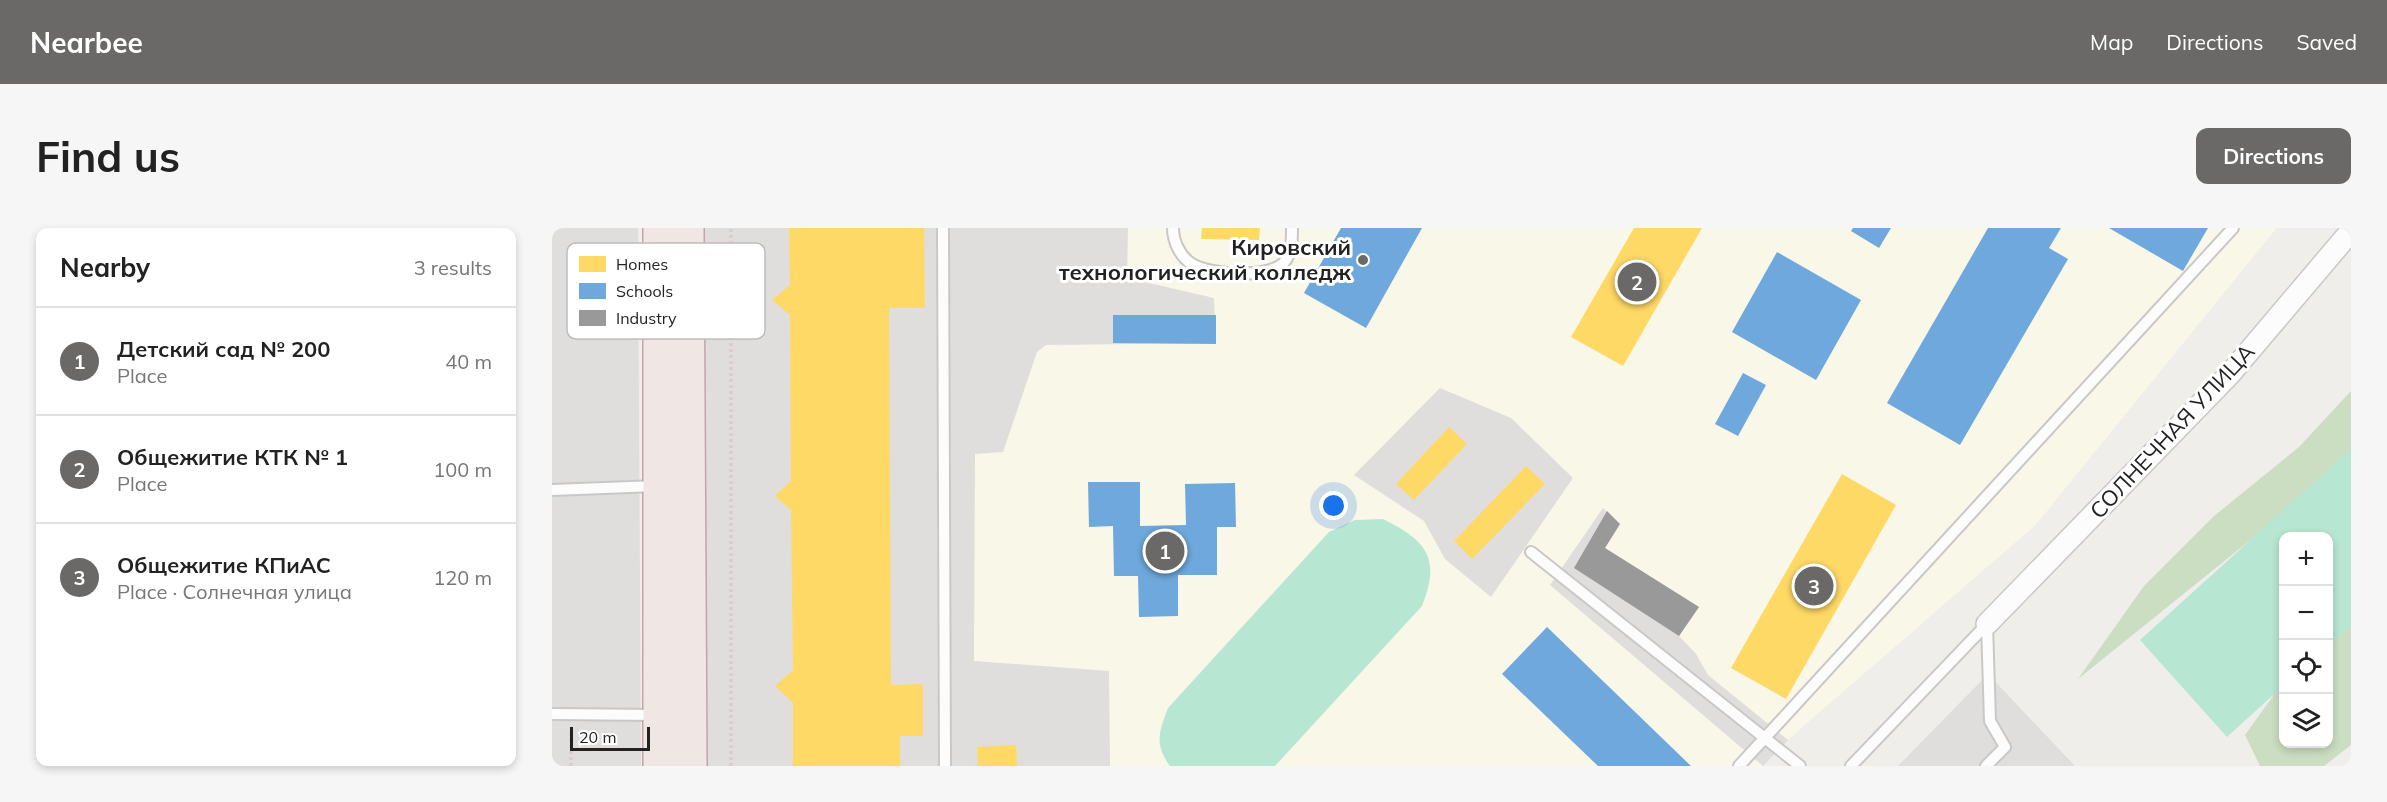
<!DOCTYPE html>
<meta charset="utf-8">
<style>
:root{--surface:#fff;--page:#f6f6f6;--text:#222;--muted:#767676;--line:#e0e0e0;--accent:#6a6968}
body{margin:0;font-family:Mulish,sans-serif;background:var(--page);color:var(--text)}
.controls{position:absolute;right:18px;bottom:18px;display:grid;overflow:hidden;border-radius:12px;box-shadow:0 3px 9px #0003}
.controls button{width:54px;height:54px;display:grid;place-items:center;padding:0;border:0;border-bottom:2px solid var(--line);background:var(--surface);color:var(--text);font:30px sans-serif}
.scale{position:absolute;left:18px;bottom:15px;width:80px;box-sizing:border-box;padding-left:6px;border:3px solid #222;border-top:0;font-size:16px;line-height:21px;white-space:nowrap;color:#222;-webkit-text-stroke:4px #fff;paint-order:stroke}
.you{position:absolute;left:782px;top:278px;width:21px;height:21px;margin:-15px;border:4px solid #fff;border-radius:50%;background:#1a73e8;box-shadow:0 0 0 9px #1a73e833}
.badge{display:grid;place-items:center;width:39px;height:39px;border-radius:50%;background:var(--accent);color:#fff;font-size:20px;font-weight:700}
.pin{position:absolute;translate:-50% -50%;border:3px solid #fff;box-shadow:0 2px 6px #0006}
.list{margin:0;padding:0;list-style:none}
h2{display:flex;justify-content:space-between;align-items:center;height:78px;margin:0;padding:0 24px;font-size:26px}
h2 small{font-size:20px;font-weight:400;color:var(--muted)}
.list li{display:grid;grid-template-columns:39px 1fr auto;gap:18px;align-items:center;box-sizing:border-box;height:108px;padding:0 24px;border-top:2px solid var(--line)}
.list b{display:block;font-size:22px;white-space:nowrap}
.list p{margin:0;font-size:20px;white-space:nowrap;color:var(--muted)}
.list em{font-size:20px;font-style:normal;color:var(--muted)}
.icon{flex:none;width:33px;height:33px;fill:none;stroke:currentColor;stroke-width:2;stroke-linecap:round;stroke-linejoin:round}
.map{position:relative;flex:none;width:1799px;height:538px;overflow:hidden;border-radius:12px}
header{display:flex;align-items:center;gap:36px;box-sizing:border-box;height:84px;padding:0 30px;background:var(--accent);color:#fff}
header strong{font-size:28px}
nav{display:flex;gap:33px;margin-inline-start:auto;font-size:21px}
.intro{display:flex;align-items:center;justify-content:space-between;box-sizing:border-box;height:144px;padding:0 36px}
h1{margin:0;font-size:42px}
.button{padding:15px 27px;border-radius:12px;background:var(--accent);color:#fff;font-size:21px;font-weight:700}
main{display:flex;gap:36px;padding:0 36px}
aside{flex:1;background:var(--surface);border-radius:12px;box-shadow:0 3px 9px #0003}
.map>svg:first-child{display:block}
.residential{fill:#dfdedc}
.education{fill:#f8f7e8;fill-rule:evenodd}
.forest{fill:#cbdec1}
.pitch{fill:#b7e6d2}
.homes{fill:#ffd966}
.schools{fill:#6fa8dc}
.industry{fill:#999}
.lines{fill:none;stroke-linecap:round;stroke-linejoin:round}
.service-casing{stroke:#c9c8c7;stroke-width:14}
.minor-casing{stroke:#c9c8c7;stroke-width:24}
.trunk-casing{stroke:#c5a2ac;stroke-width:36}
.path{stroke:#dccecd;stroke-width:4;stroke-dasharray:3 3;stroke-linecap:butt}
.service{stroke:#fdfcfc;stroke-width:10}
.minor{stroke:#fdfcfc;stroke-width:21}
.trunk{stroke:#f0e6e4;stroke-width:33}
.poi-dot{fill:#6a6968;stroke:#fff;stroke-width:2}
.labels{text-anchor:middle;stroke-width:6;stroke-linejoin:round;paint-order:stroke}
.poi-label{font-size:22px;font-weight:bold;fill:#222;stroke:#fff;text-anchor:end}
.street-label{font-size:22px;fill:#222;stroke:#fff}
.key{fill:#fff;stroke:#bdbdbd;stroke-width:1.5}
.key-label{font-size:16px;fill:#222}
</style>
<header>
<strong>Nearbee</strong>
<nav><a>Map</a><a>Directions</a><a>Saved</a></nav>
</header>
<div class="intro"><h1>Find us</h1><a class="button">Directions</a></div>
<main>
<aside>
<h2>Nearby<small>3 results</small></h2>
<ul class="list">
<li><span class="badge">1</span><div><b>Детский сад № 200</b><p>Place</p></div><em>40 m</em></li>
<li><span class="badge">2</span><div><b>Общежитие КТК № 1</b><p>Place</p></div><em>100 m</em></li>
<li><span class="badge">3</span><div><b>Общежитие КПиАС</b><p>Place · Солнечная улица</p></div><em>120 m</em></li>
</ul>
</aside>
<div class="map">
<svg width="1799" height="538" viewBox="0 0 1799 538">
<rect width="100%" height="100%" fill="#f0eeeb"/>
<path class="residential" d="M0,0H86L89,538H0Z
M151,0H1725L1484,297L1236,512L1211,538H151Z
M1436,446L1523,538H1346Z"/>
<path class="education" d="M576,0H1725L1484,297L1236,512L1156,447L1144,426L1127,408L1147,379L1053,320L1068,296L1051,280L998,357L1211,538H558L557,443L422,433L423,226L451,224L485,124L494,117L664,115L662,70L575,50ZM888,160L959,190L1021,250L939,369L893,331L872,293L802,247Z"/>
<path class="forest" d="M1799,163V231L1526,451L1592,358L1662,288L1747,219Z
M1799,365V517L1772,538H1708L1693,507L1731,454L1732,516H1776L1777,393Z"/>
<path class="pitch" d="M1799,221V398L1777,418L1776,308H1732L1731,458L1675,509L1588,412Z
M831,291C875,313 889,330 870,378L723,538H618C602,516 607,504 616,480L777,304L803,292Z"/>
<path class="homes" d="M237,0H372L373,80H337L339,457L371,456V508H348V538H241V475L223,458L241,442L239,282L223,268L239,253L238,87L220,72L238,57Z
M650,0H708L707,12L649,11Z
M1082,0H1150L1071,138L1019,109Z
M897,199L915,216L862,272L844,256Z
M974,238L993,256L920,331L902,313Z
M1290,246L1344,277L1234,471L1179,440Z
M464,517L465,538H426L425,519Z"/>
<path class="schools" d="M789,0H870L814,100L752,65Z
M1301,0H1339L1327,20L1299,3Z
M1436,0H1509L1497,20L1516,31L1408,217L1335,175Z
M1557,0H1656L1631,43Z
M1225,24L1309,72L1264,152L1180,104Z
M561,87H664V116L561,115Z
M1191,145L1214,157L1186,208L1163,196Z
M536,254H588V298L634,297L633,256L683,255L684,299H665V347H626V388L587,389L586,348H562L561,298L537,299Z
M995,399L1139,538H1046L950,446Z"/>
<path class="industry" d="M1055,283L1068,296L1053,320L1147,379L1127,408L1022,340Z"/>
<g class="lines">
<defs>
<path id="service" d="M391,0L393,538
M621,0C621,13 628,29 640,36C659,47 720,52 734,32C740,22 740,11 740,0
M0,262L105,258
M979,324L1248,538
M0,486L105,487
M1187,538L1681,0
M1299,538L1435,396
M1434,538L1453,519L1438,493L1435,396"/>
<path id="minor" d="M1435,396L1677,147L1799,3"/>
<path id="trunk" d="M108,0V538
M135,0L138,538"/>
</defs>
<use href="#service" class="service-casing"/>
<use href="#minor" class="minor-casing"/>
<use href="#trunk" class="trunk-casing"/>
<path class="path" d="M19,505V538
M179,538V0"/>
<use href="#service" class="service"/>
<use href="#minor" class="minor"/>
<use href="#trunk" class="trunk"/>
</g>
<circle class="poi-dot" cx="811" cy="32" r="6"/>
<g class="labels">
<g class="poi-label">
<text x="799" y="27">Кировский<tspan x="799" dy="25">технологический колледж</tspan></text>
</g>
<g class="street-label">
<text transform="translate(1620 203) rotate(-47)" y="8">СОЛНЕЧНАЯ УЛИЦА</text>
</g>
</g>
<rect x="15" y="15" width="198" height="96" rx="9" class="key"/>
<rect x="27" y="28" width="27" height="16" fill="#ffd966"/>
<rect x="27" y="55" width="27" height="16" fill="#6fa8dc"/>
<rect x="27" y="82" width="27" height="16" fill="#999"/>
<g class="key-label">
<text x="64" y="42">Homes</text>
<text x="64" y="69">Schools</text>
<text x="64" y="96">Industry</text>
</g>
</svg>
<div class="controls">
<button>+</button>
<button>−</button>
<button><svg class="icon" aria-label="locate" viewBox="0 0 24 24"><circle cx="12" cy="12" r="6"/><path d="M12 2v4M12 18v4M2 12h4M18 12h4"/></svg></button>
<button><svg class="icon" aria-label="layers" viewBox="0 0 24 24"><path d="M12 4l9 5-9 5-9-5zM3 14l9 5 9-5"/></svg></button>
</div>
<div class="scale">20 m</div>
<div class="you"></div>
<div class="pin badge" style="left:613px;top:323px">1</div>
<div class="pin badge" style="left:1085px;top:54px">2</div>
<div class="pin badge" style="left:1262px;top:358px">3</div>
</div>
</main>
